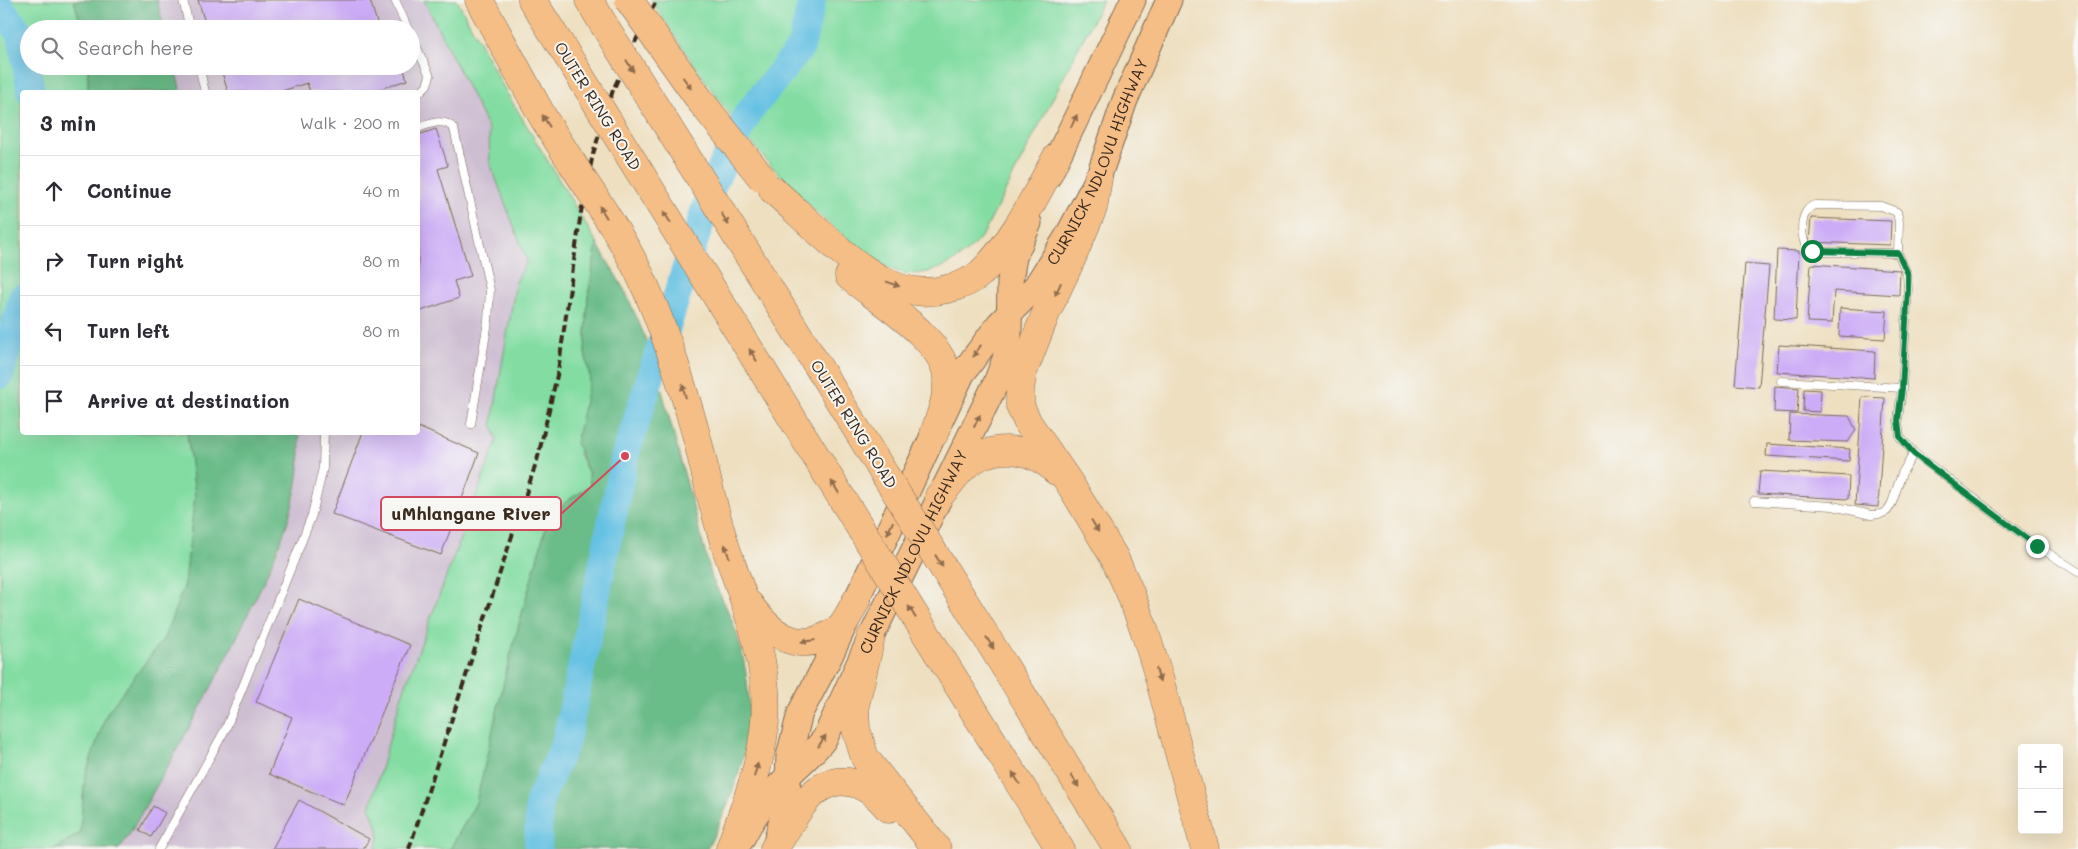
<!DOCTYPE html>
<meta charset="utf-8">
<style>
:root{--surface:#fff;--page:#f2f2f3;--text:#2b2b33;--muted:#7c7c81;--line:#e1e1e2}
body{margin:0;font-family:Mali,sans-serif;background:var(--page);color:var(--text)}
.controls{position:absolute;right:15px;bottom:15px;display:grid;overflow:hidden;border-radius:5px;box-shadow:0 5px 20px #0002}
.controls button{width:45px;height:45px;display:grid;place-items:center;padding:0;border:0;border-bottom:1px solid var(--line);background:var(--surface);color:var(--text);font:25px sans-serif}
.stop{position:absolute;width:15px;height:15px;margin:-11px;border:4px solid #0b8043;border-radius:50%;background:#fff}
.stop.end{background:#0b8043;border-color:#fff;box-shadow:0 1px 5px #0008}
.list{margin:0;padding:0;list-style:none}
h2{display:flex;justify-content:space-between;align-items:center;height:65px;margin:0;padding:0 20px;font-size:21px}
h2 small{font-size:16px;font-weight:400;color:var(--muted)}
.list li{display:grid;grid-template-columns:32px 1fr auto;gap:15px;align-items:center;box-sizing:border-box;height:70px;padding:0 20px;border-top:1px solid var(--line)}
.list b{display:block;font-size:19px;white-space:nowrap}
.list em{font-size:16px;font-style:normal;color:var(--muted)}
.icon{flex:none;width:28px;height:28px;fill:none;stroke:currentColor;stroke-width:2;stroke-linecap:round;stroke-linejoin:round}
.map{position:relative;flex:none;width:2078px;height:849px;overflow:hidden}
.search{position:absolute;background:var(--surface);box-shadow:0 5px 20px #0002;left:20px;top:20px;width:400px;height:55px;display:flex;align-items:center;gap:12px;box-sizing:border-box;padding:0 18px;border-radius:28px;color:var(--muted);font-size:19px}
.panel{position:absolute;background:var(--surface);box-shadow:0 5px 20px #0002;left:20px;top:90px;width:400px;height:345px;border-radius:5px}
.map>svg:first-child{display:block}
.industrial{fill:#cebed2}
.green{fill:#83dda3;stroke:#5f8460}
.forest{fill:#6abc89;stroke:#527354}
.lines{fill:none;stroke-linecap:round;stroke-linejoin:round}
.river{stroke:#65c1e3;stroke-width:28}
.building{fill:#ccacf7}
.lane-casing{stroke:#7a6957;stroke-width:9}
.primary-casing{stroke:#7a6957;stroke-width:27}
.highway-casing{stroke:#7a6957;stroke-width:29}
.lane{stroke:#fff;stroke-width:8}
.primary{stroke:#f6be87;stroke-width:25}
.highway{stroke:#f6be87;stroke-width:28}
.rail{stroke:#3b2a1e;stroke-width:4;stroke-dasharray:8 4;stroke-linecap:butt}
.highway-bridge-casing{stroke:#7a6957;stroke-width:29;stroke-linecap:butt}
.highway-bridge{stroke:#f6be87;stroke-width:28}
.oneway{fill:#8f6d4d}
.route{stroke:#0b8043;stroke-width:6}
.labels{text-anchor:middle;stroke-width:4;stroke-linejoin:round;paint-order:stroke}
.street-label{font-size:16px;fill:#3b2a1e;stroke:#f6f6f2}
.leader{fill:none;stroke:#d1495b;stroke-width:2}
.callout-dot{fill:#d1495b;stroke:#f6f6f2;stroke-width:2}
.callout{fill:#f6f6f2;stroke:#d1495b;stroke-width:2}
.callout-label{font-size:18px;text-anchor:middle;font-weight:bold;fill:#3b2a1e}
</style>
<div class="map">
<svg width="2078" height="849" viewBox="0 0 2078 849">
<rect width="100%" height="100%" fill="#f6f6f2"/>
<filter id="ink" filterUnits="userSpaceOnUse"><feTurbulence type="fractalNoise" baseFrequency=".02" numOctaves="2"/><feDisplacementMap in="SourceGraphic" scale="10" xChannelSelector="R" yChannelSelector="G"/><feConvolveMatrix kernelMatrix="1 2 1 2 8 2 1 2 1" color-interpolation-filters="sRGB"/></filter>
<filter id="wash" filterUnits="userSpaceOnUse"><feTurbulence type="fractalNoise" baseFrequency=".0096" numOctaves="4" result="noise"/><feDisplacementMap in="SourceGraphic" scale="20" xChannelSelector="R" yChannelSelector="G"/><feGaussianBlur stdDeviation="1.12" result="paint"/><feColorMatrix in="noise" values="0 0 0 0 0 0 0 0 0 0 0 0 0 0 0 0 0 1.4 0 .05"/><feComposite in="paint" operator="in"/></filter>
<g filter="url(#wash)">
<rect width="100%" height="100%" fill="#eedfc0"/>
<path class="industrial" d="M157,0H424L489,130L490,163L527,261L516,282L492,423L497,440L401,698L370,808L378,828L379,839L376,849H119L129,835L229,653L278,551L296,495L300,455L299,433L418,432V92H181L174,66H411V29H164Z"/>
<path class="green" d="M0,0H74L82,29H29V66H88V92H22V432L187,433L195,494L185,584L164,638L107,713L85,776L80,833L54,849H0Z
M424,0H457L504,88L597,243L588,297L585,353L590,377L579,454L589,474L590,484L583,493L568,500L546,527L508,664L476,803L450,849H376L379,839L378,828L370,808L401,698L497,440L492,423L516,282L527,261L490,163L489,130Z
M651,0H1103L984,233C966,258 932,280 899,272C881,267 866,254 851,242C767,177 709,88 651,0Z"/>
<path class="forest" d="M74,0H157L164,29H82Z
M88,66H174L181,92H88Z
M597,243L626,293L652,353L712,578C721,597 731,615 737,635C762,716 744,776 707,849H450L476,803L508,664L546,527C552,517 558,509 567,501C575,495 583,492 590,484L589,474L576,443L590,377L585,353L588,297Z
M187,433H299C305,499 275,557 247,616C212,691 169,763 129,835L119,849H54L80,833L85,776L107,713L164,638L185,584L195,494Z"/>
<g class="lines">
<path class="river" d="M0,7L21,34L31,92
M0,375L22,298
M538,849L539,802L566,741L625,456L713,184L748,113L801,47L812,0"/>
</g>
<g id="blocks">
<path class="building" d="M198,0H370L379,29H207Z
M220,66H403L407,80L379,89L380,92H310L307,83L279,92H228Z
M436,129L448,166L438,169L471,276L454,281L459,298L418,312V135Z
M1811,218L1891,221L1890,245L1809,242Z
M1777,250L1799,251L1796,320L1774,319Z
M1745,264L1769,266L1759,387L1735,385Z
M1811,264L1900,270L1899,295L1834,291L1832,323L1807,322Z
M1840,308L1887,311L1885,339L1839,336Z
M1779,345L1875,351L1874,378L1777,372Z
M1775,386L1799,388L1797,413L1774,412Z
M1804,389L1821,390L1820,412L1803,411Z
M1862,397L1885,398L1878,507L1855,505Z
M1790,414L1849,416L1856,430L1848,442L1789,440Z
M418,427L479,453L441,555L332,514L363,432H418Z
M1767,444L1850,449L1849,461L1766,456Z
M1760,471L1849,476L1848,499L1758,494Z
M299,599L410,645L344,805L269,774L292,717L256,702Z
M299,800L369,839L363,849H272Z
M153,806L165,813L151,837L140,830Z"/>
</g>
</g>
<g filter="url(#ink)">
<use href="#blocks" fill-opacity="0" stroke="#7a6957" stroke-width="1"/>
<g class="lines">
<defs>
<path id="lane" d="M183,0L190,29
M395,0L408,29
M411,35L430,76L427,85L418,94
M199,66L205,92
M418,128C430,124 444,117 454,129L490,290L488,321L471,424
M1898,253L1816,252L1809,250C1799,240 1799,209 1815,205L1881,206L1897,212L1899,222L1898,253L1907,274L1908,289L1902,388L1898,420L1900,437L1914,453L2037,546L2078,572
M1781,381L1902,388
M1754,501L1833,506L1871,515L1881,514L1887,511L1892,503L1902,473L1914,453
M159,849L226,728L299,548L312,515L323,468L324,432"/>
<g id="primary">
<path d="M1048,177L1133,0"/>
<path id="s1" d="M777,838L787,799L789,756L800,713L829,658L962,374L999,324L1036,286L1067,237L1098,178L1125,100L1169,0"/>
<path id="s2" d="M741,840C753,816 768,796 787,777C800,763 814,753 825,738L871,637L996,383L1005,359L1009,334L1010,281L1014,257L1029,223"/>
</g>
<path id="highway" d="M479,0L544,119L572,163
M532,0L572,63
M589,0L604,25
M1098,178L1093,208L1071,260L1046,313L1023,372L1020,389V406L1028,423L1070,484L1114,557L1129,590L1144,629L1158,674L1205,849
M773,190C805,218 850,265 888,283C906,292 928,294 947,289C960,286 972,281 981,273C1014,241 1034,198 1056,158
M849,276C877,300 946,340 947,378C948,398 940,416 934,434
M801,339L885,475
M779,397L861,529
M697,438C706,475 714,512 726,548C745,604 770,661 765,721C762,765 744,808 730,849
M939,496C948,487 955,475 965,466C993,442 1030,446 1056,471
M964,601L1118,849
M749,604C771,635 800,657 837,630C845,624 851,610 856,601
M871,637L855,705L856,729L865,758L937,849
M938,653L1060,849
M774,849C784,834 792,818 803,804C831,769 864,778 889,809"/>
</defs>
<use href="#lane" class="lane-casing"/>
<use href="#primary" class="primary-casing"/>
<use href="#highway" class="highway-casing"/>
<use href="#lane" class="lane"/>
<use href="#primary" class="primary"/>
<use href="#highway" class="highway"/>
<path class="rail" d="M409,849L538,457L558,371L581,212L593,154L613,90L638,36L657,0"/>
<defs>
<path id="highway-bridge" d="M629,0L702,103L762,178
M604,25L801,339
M572,63L779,397
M572,163C596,200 622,237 641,277C665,329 682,383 697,438
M885,475L964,601
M861,529L938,653"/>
</defs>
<use href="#highway-bridge" class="highway-bridge-casing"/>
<use href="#highway-bridge" class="highway-bridge"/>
</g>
<defs><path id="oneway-solid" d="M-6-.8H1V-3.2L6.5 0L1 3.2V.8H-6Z" transform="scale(1.25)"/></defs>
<g class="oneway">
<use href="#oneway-solid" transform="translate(630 66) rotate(58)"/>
<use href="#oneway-solid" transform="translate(687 83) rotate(55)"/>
<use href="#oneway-solid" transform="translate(546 121) rotate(-122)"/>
<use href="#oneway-solid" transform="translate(1074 121) rotate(-64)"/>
<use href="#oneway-solid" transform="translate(603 212) rotate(-122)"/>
<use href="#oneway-solid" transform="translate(667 217) rotate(-122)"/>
<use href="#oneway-solid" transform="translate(725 219) rotate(58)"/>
<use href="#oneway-solid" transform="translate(893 284) rotate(20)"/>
<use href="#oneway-solid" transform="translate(1058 289) rotate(115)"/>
<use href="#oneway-solid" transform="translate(977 351) rotate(124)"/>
<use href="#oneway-solid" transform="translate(753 355) rotate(-122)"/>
<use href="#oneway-solid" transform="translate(684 391) rotate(-105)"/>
<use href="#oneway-solid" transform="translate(977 421) rotate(-64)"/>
<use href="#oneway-solid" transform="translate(835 487) rotate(-122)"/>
<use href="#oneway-solid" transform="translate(1095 526) rotate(59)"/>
<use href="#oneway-solid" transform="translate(890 528) rotate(115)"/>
<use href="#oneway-solid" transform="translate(727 551) rotate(-109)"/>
<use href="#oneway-solid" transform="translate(939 561) rotate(58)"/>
<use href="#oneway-solid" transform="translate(912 612) rotate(-122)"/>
<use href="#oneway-solid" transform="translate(808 641) rotate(173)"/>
<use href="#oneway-solid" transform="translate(990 643) rotate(58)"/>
<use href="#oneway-solid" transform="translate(1158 675) rotate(74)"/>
<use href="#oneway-solid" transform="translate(822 741) rotate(-57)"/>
<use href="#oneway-solid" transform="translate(756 770) rotate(-75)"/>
<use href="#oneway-solid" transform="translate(1016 778) rotate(-122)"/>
<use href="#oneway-solid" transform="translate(1075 781) rotate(58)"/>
</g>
</g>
<g class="lines" filter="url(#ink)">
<path class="route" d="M1812,251L1898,253L1908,274V289L1902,388L1898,420L1900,437L1914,454L2037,546"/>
</g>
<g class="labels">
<g class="street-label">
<text transform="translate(598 106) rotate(58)" y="6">OUTER RING ROAD</text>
<text dy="6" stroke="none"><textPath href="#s1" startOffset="758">CURNICK NDLOVU HIGHWAY</textPath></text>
<text transform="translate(854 424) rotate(58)" y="6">OUTER RING ROAD</text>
<text dy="6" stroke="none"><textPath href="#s2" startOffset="339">CURNICK NDLOVU HIGHWAY</textPath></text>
</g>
</g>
<path class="leader" d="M625 456L561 514"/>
<circle class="callout-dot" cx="625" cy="456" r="5"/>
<rect class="callout" x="381" y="497" width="180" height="33" rx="5"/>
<g class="callout-label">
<text x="471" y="520">uMhlangane River</text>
</g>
</svg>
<div class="controls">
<button>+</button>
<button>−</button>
</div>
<div class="stop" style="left:1812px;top:251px"></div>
<div class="stop end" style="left:2037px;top:546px"></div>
<div class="search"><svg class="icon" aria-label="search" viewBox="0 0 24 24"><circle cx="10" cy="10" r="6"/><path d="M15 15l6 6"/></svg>Search here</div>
<section class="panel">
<h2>3 min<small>Walk · 200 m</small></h2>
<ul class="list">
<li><svg class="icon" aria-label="ahead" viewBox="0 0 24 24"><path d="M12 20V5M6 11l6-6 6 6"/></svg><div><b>Continue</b></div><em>40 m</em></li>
<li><svg class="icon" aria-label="right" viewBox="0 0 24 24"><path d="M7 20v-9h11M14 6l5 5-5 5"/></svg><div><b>Turn right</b></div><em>80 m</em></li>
<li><svg class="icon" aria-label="left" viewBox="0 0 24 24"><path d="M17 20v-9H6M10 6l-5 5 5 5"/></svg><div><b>Turn left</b></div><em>80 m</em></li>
<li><svg class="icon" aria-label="arrive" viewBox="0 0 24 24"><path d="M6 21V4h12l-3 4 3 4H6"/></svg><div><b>Arrive at destination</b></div></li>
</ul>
</section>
</div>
